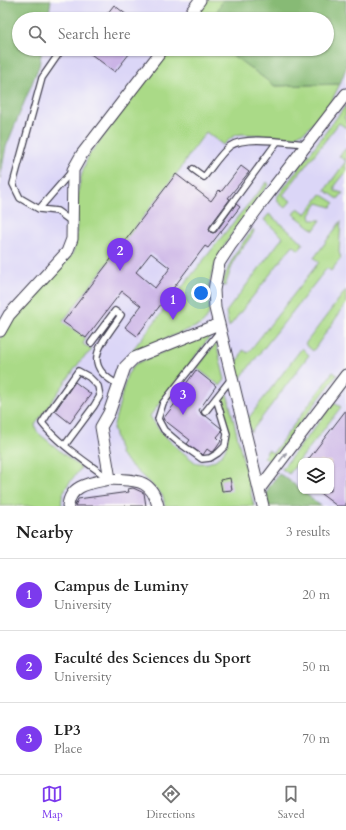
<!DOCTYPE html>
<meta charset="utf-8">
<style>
:root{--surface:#fff;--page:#f2f2f2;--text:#222;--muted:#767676;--line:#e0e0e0;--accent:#7c3aed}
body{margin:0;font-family:Cardo,serif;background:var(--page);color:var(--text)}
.controls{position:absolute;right:12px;bottom:12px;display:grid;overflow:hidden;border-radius:8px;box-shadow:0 1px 3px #0004}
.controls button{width:36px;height:36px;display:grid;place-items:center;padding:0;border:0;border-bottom:1px solid var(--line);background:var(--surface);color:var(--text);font:20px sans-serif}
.you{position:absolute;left:201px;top:293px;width:14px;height:14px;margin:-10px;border:3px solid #fff;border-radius:50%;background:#1a73e8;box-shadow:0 0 0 6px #1a73e833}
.badge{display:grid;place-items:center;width:26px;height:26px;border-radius:50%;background:var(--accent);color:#fff;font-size:13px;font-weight:700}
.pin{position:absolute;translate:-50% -33px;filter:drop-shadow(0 1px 2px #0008)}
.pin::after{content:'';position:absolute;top:21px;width:14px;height:12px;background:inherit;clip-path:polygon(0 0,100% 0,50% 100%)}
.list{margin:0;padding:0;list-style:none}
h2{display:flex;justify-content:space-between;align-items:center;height:52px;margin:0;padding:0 16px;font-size:17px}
h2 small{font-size:13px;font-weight:400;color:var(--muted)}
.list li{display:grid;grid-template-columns:26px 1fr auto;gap:12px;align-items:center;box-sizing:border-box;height:72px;padding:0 16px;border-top:1px solid var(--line)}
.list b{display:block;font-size:15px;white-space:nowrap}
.list p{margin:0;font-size:13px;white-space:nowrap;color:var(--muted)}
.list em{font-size:13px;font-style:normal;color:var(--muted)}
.icon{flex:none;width:22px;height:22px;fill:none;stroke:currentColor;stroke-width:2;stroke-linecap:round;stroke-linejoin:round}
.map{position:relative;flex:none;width:346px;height:506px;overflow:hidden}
.search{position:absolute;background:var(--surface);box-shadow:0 1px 3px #0004;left:12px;right:12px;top:12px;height:44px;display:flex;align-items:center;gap:10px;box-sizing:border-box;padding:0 14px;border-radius:22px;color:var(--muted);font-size:15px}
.sheet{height:268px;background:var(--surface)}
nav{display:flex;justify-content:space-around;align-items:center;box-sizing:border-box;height:56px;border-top:1px solid var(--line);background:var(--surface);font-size:11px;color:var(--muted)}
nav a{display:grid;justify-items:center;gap:2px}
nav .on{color:var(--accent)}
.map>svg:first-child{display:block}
.built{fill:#dbd6f7;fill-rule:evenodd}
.green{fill:#aada87;stroke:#667e61}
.forest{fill:#87ba74;stroke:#546e58}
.building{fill:#cbb4e6;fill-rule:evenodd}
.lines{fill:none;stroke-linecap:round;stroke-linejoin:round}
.lane-casing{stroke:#403e4e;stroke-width:8}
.street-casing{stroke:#403e4e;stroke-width:13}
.lane{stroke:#fff;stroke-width:5.5}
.street{stroke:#fff;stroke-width:11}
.oneway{fill:#9c9ca7}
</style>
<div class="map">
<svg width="346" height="506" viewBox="0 0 346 506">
<rect width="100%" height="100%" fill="#fdfcf7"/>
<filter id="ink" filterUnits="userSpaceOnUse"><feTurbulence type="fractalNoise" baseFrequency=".025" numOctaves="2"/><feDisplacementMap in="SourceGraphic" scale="8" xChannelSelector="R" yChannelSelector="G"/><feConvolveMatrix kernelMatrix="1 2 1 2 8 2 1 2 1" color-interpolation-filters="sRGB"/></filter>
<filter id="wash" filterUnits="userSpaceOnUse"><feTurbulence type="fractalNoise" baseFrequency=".012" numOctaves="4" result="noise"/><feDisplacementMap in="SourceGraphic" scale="16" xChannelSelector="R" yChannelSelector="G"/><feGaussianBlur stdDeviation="0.9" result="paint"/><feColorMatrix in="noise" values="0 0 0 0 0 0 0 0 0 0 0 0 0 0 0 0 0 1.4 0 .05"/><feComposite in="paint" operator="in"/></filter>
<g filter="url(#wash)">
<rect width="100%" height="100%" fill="#eae0bd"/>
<path class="built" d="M51,0H346V506H0V178L6,147L39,66L42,49H327V19H48ZM301,461H331V491H301Z"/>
<path class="green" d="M208,0H223L213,19H193Z
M170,49H225L275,86L340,84L331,102L307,130L294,137L242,134L235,135L223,145L206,132L189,155L181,168L63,321L86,338L83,344L92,350L81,360L35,425L37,432L81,468C73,479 59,491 62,506H0V339L10,323L72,255C79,238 76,220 77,203C78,186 82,170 89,155Z
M346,105V115L344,118L346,119V128L339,123L283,195L291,201L285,208L278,202L277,197Z
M346,148V172L335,186V191L343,193L338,199L325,190L346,161L339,156Z
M267,182L269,184C248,213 221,241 211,277C207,288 211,307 208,316C206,320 203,323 200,325L130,353L240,214Z
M321,194L335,203L331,207L318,203L310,215L311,220H321L314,230L293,214L298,208L306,214Z
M269,214L303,243L299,250L293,245L229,327L226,312L283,237L264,220Z
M341,221L339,252L341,258L331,271L327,268L238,381L236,365L243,350L248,353L319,262L314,258Z
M253,229L254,231L252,235L235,258L225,286L222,285C230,260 237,250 253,229Z
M346,290V304L313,351L305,344Z
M215,330L150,416C160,435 180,450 196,463C200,463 207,464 211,462C238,451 225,420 221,398L222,395L226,394L228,397L254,506H165L163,496L121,456L113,428L127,375L135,364Z
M216,343L225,380L220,386L197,368Z
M302,348L309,355L251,432L247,420Z
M333,372L337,375L271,462L264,457L268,450L273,453Z
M334,403L341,407L289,474L282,469Z"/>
<path class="forest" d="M0,0H51L48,19H19V49H42L39,66L6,147L0,178Z
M223,0H346V68L340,84L275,86L224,49H327V19H213Z
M279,474L286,478L321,506H268C264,490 269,486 279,474Z"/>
<g id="blocks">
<path class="building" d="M114,5L132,19H103Z
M84,49H133L115,72Z
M241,166L249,172L228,198L230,199L210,226L209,229L210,232L213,233L216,232L236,204L240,207L208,248L205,246L137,336L125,327L141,306L122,291L86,338L63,322L176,174L211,201L219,190L221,192ZM151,253L170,268L155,288L136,272Z
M196,370L216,386L199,410L202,415L206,416L221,428L222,431L217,437L221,441L215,450L211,452L207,449L203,455L187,444L190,440L163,419L177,401L175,399Z
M75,382L91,394L70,423L55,411Z
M346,410V506H337L317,491H331V461H307Z
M230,478L232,490L222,491L220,480Z
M133,488L144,493L146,506H75L78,499L129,492L128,489Z"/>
</g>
</g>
<g filter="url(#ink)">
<use href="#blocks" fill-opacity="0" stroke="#403e4e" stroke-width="1"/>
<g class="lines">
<defs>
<path id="lane" d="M62,49L42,78L13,184L20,198L39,209L72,171
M193,169L204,177C212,167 220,154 230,146C246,135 287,143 307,144
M39,209L57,211L72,222
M213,229L277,142
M91,343L115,311L121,315C103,343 78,364 119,385
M216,398L227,434L225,446L218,453L210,458L202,459L178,442L164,430L158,419L163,403L220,331
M205,412L231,379
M65,445L94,406L100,396L98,386L89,377L78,371L49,412L42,423C58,444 88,463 109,479"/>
<path id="street" d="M186,19L200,0
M0,331L9,315L67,252L72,239L73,170L82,154L163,49
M110,479C134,481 151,477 158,506
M260,488L346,375
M68,506C70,484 92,483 110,479L101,427L109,413L125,367L134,358L219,324
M263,506L215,308L214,290L219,263L230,246L263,201L346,94"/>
</defs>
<use href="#lane" class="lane-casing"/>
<use href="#street" class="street-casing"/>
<use href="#lane" class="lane"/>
<use href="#street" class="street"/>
</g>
<defs><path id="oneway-solid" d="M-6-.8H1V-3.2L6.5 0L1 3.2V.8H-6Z"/></defs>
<use class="oneway" href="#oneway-solid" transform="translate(283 457) rotate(-53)"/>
</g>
</svg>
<div class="controls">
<button><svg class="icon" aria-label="layers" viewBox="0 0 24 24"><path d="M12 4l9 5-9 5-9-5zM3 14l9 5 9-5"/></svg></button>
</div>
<div class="you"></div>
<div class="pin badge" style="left:173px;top:320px">1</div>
<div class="pin badge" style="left:120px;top:271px">2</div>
<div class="pin badge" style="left:183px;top:415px">3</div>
<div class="search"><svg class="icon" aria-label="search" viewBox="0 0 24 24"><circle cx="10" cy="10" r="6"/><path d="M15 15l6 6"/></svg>Search here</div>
</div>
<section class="sheet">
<h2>Nearby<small>3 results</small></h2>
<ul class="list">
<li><span class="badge">1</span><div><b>Campus de Luminy</b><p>University</p></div><em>20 m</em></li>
<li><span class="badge">2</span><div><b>Faculté des Sciences du Sport</b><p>University</p></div><em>50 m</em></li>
<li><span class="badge">3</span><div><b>LP3</b><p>Place</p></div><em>70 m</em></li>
</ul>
</section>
<nav>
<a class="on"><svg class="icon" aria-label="map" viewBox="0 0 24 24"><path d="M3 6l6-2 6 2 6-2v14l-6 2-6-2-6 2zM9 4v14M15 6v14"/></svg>Map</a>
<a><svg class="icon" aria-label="directions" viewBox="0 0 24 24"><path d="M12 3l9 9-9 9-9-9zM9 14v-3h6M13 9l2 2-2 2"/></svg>Directions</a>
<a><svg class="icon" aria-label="saved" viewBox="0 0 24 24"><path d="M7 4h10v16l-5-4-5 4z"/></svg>Saved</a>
</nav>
